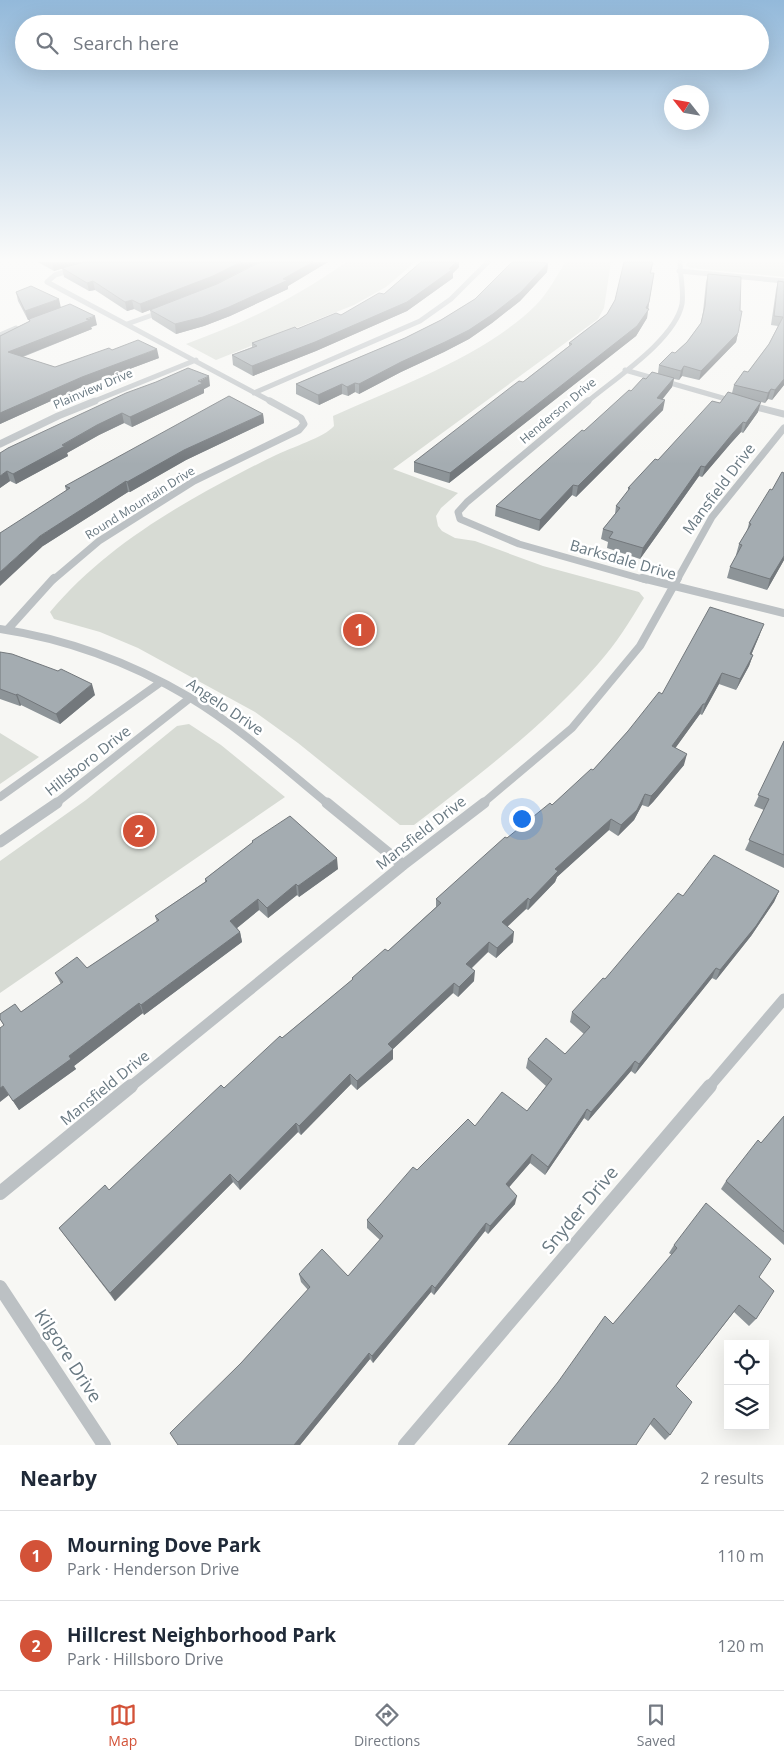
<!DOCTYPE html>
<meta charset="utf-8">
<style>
:root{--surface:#fff;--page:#f6f6f7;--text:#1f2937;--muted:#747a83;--line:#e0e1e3;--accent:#d35238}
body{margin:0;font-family:"Open Sans",sans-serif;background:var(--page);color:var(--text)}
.controls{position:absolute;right:15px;bottom:15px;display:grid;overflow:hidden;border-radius:0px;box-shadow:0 5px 20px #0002}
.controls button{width:45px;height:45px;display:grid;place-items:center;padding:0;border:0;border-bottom:1px solid var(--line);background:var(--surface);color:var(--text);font:25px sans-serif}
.compass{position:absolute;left:664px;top:85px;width:45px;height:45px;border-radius:50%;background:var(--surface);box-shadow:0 5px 20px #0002;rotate:301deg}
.you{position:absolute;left:521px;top:818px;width:18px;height:18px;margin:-12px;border:4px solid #fff;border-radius:50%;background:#1a73e8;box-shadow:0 0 0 8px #1a73e833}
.badge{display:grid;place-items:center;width:32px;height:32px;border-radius:50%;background:var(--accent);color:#fff;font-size:16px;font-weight:700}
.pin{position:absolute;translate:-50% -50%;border:2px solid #fff;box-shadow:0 1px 5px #0006}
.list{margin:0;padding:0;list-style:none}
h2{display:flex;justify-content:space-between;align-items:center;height:65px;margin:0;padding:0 20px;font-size:21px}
h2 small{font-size:16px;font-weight:400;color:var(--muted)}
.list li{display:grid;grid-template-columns:32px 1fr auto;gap:15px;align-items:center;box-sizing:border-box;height:90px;padding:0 20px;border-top:1px solid var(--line)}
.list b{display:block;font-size:19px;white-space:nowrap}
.list p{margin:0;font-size:16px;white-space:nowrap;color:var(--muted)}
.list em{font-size:16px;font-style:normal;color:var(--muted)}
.icon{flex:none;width:28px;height:28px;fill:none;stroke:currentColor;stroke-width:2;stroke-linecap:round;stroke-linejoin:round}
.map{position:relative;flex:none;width:784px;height:1445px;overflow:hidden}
.search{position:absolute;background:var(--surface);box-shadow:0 5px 20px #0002;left:15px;right:15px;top:15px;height:55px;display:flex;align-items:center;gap:12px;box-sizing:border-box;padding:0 18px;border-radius:28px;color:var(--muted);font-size:19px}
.sheet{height:245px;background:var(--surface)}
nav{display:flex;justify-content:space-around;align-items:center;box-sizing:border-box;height:70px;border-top:1px solid var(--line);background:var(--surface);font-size:14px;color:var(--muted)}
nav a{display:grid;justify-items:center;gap:2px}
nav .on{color:var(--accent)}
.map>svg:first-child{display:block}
.green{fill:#d7dbd4}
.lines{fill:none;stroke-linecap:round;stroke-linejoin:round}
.minor-far4{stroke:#bcc1c4;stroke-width:5}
.minor-far3{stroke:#bcc1c4;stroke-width:7}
.minor-far2{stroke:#bcc1c4;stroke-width:8}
.minor-far1{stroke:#bcc1c4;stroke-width:11}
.minor{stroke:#bcc1c4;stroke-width:14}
.wall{fill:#8d9498}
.shaded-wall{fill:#73787c}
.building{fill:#a4acb1;stroke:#73787c}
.labels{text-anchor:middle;stroke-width:5;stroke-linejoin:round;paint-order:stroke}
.far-street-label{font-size:12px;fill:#697982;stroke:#fff}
.street-label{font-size:15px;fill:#697982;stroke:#fff}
.near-street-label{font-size:18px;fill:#697982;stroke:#fff}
</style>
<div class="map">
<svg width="784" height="1445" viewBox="0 0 784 1445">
<rect width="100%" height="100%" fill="#f7f7f4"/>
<path class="green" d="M346,262H415L386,287L354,305L216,360L186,344C245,322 295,299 346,262Z
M566,262H611L604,308L598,319L393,469L458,493L441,508L436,516L438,526L442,531L455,538L475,541L543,566L639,592L644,598C630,621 616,644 598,664C544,726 479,775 414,825H400L298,743L255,712L138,648L100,632L54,619L50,612C101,551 172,508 242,472C254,466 265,460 276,455C290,448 325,437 334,426L333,416C397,387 486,355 536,305C549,292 556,276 566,262Z
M687,262H784V277L691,268L686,266Z
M189,724L221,745L285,797L0,993V861L86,800L177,726Z
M0,733L39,757L0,784Z"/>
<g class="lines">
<path class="minor-far4" d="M74,269L55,275L47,282L272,402
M679,271L784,281
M127,324L161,312
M0,335L16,328
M625,370L733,401
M254,393L420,321L451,299L488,262
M92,402L196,360
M587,402C614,379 675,340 682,304C684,290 680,276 680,262"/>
<path class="minor-far3" d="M588,401L467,502L458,512L460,519L519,544L646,580
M748,405L784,414
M0,444L58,416L95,401
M53,580L99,541L194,481L299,430L304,424L301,418L270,401
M677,580L712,517L784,428"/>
<path class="minor-far2" d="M642,578L784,613
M0,629C67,639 131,663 189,697C239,727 283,767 328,804
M8,629L54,578
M0,797L161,682
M55,804L190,698
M482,804L572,728L640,646L678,578"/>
<path class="minor-far1" d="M327,803L403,865
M0,842L57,803
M130,1087L403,865L484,803
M709,1087L784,999"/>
<path class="minor" d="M0,1193L131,1086
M0,1287L104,1445
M405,1445L710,1086"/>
</g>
<path class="wall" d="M38,262H259L214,285L260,262H328L288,286V289L230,316L204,326L176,334L152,319L150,310L142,313L134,309L127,311L95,290L89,291L64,277L62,268L54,271Z
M421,262H459V267L453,273V278L407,311L316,351L253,376L233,365L232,355L252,347V343L341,315L384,294Z
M511,262H546L544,263H548L547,272L520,301L492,323L469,339L444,352L401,372L359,394L355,392L348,396L342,394L319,405L296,394V384L405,338L441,320L475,299L511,263Z
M653,262L651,273H654L648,309L647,318L636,336L449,483L414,472V462L523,382L569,346V343L607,314L615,300Z
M708,274L738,333L736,342L699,380L682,376L679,380L674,379L672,387L662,400L663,410L576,497L572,495L539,531L495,516L496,506L646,379L658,373L659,365L675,353L687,342L701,323L703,312L706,282Z
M778,281L784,282V385L772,400L768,399L765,403L754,400L758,412L743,433L741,432L731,443L702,477L699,476L640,559L607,548L608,542L601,539L603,529L615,514L616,506L628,492V488L720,403L732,393L734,385L748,372L769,344L778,326L771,325L776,290Z
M16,292L61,308L97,325L91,327L92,329L23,357L55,367L112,350L159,358L84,386L0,424V336L30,321L29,320H28L18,301Z
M210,386L204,389V393L132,427L124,423L99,435L67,453L68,456L16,484L10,481L0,488L8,448Z
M263,414L264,423L186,460L130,492H128L43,546L66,490L65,486Z
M784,473V560L767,590L727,578L730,567L737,555H736L739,544L747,531L749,523Z
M760,634L751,655H753L749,666L736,690L719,684L702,715L700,714L675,748L684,765L653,802L648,807L642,805L634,820L618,836L609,830L557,877L555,882L528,910L526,909L507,926L513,942L496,958L488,952L472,968L474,981L458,997L453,993L393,1049V1059L357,1090L351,1084L301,1135L298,1132L240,1190L233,1182L115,1301L59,1228L109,1190L282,1038L352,980V978L388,951L436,907V899L507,838L552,805L593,770L662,694Z
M0,652L95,695L60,724L21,705L20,706L0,699Z
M784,741V868L745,850L764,810L754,806Z
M252,841L338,869L299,897L297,895L268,918L259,910L237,928L240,932L242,942L144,1015L143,1013L74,1066L76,1069L19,1110L9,1095L4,1026L0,1019V1014L21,1012L61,984L55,973L87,968L157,922L155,916L205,882V879L252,843Z
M779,891L774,902L751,936L716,980L712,978L635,1074L631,1071L588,1121L584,1118L545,1175L530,1163L509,1187L515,1204L488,1234L485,1231L434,1295L431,1292L373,1363L370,1359L300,1445H178L241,1363L308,1290L301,1282L299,1274L348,1276L380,1240L367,1228V1220L417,1170L475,1126L527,1111L546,1086L526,1068L528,1059L565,1054L584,1034L570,1022L572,1012L605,979L683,896Z
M784,1116V1245L721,1189L726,1181L761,1143Z
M674,1245L759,1277L756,1319L749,1326L734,1312L676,1386L670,1435L665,1440L650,1424L613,1324L672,1255L669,1253Z"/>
<path class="shaded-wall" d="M52,262H87L54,271Z
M241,262H259L214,285L142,313L140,304Z
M313,262H328L288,286V289L230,316L204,326L176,334L175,324L283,279Z
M452,262H459V267L453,273V278L407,311L316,351L253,376L252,366L449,269Z
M548,263L547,272L520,301L492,323L469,339L444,352L401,372L359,394V384L401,362Z
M93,281L95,290L89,291L87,283Z
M59,299L61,308L28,320L25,311Z
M132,300L134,309L127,311L125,302Z
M649,302L647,318L636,336L449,483L450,473L646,308Z
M95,316L97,325L91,327L92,329L11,361L8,352Z
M738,333L736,342L699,380L701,371Z
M157,349L159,358L84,386L0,424V413L82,377Z
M684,366L682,376L679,380L681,371Z
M209,376L210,386L204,389V393L132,427L130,417Z
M674,378L672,387L655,408L657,398Z
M784,379V385L772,400L775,390Z
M355,383V392L348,396L347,387Z
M342,384V394L319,405L318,395Z
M771,389L768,399L765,403L768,393Z
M665,400L663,410L576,497L578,486Z
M761,402L758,412L743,433L746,423Z
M122,413L124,423L99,435L67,453L68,456L16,484L13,474L97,425Z
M263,414L264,423L186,460L130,492L127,482L184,450Z
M743,422L741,432L731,443L702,477L705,467L733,433Z
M701,466L699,476L640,559L643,548Z
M7,471L10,481L0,488V476Z
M126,481L128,492L43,546L0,586V572L40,536Z
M573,485L572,495L539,531L540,520Z
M784,556V560L767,590L770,579Z
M764,624L760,634L747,665L750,654Z
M753,655L749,666L736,690L740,679Z
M722,673L719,684L702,715L705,704Z
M92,684L95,695L60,724L56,714Z
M17,694L21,705L20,706L16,695Z
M703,704L700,714L669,757L672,746Z
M687,754L684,765L653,802L648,807L651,796Z
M645,794L642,805L634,820L618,836L621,825Z
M611,819L609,830L557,877L555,882L528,910L530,900L555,869Z
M337,858L338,869L299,897L298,886Z
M296,884L297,895L268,918L267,908Z
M779,891L774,902L751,936L716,980L720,970Z
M528,898L526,909L501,933L502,922Z
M258,899L259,910L232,932L230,921Z
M240,932L242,942L144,1015L141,1005Z
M514,932L513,942L496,958L497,948Z
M489,942L488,952L465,974L466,964Z
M716,968L712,978L635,1074L639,1064Z
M475,971L474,981L458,997L459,987Z
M454,983L453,993L393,1049V1059L357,1090V1081L388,1044Z
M139,1003L143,1013L74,1066L76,1069L19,1110L13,1101L69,1056Z
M635,1061L631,1071L588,1121L591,1112Z
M350,1074L351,1084L301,1135L299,1126Z
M3,1086L9,1095L0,1102V1088Z
M587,1109L584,1118L545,1175L548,1167Z
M296,1123L298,1132L240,1190L238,1182Z
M532,1154L530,1163L504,1193L506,1184Z
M230,1174L233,1182L115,1301L110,1293Z
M517,1196L515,1204L488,1234L490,1226Z
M486,1223L485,1231L434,1295L435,1288Z
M432,1285L431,1292L373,1363L372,1356Z
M369,1353L370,1359L300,1445H294Z"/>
<path class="building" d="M84,262H241L213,276L140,304L132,300L125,302L93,281L87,283L62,268Z
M260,262H313L283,279L288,280L229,307L203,317L175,324L150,310L217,284Z
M421,262H456L449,269H453L407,302L315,342L252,366L232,355L257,346L252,343L295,327L297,329L336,313L341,315L379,293L384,294Z
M512,262H537L548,263L521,292L493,314L469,330L445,342L401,362L359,384L355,383L347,387L342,384L318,395L296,384L405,338L441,320L475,299Z
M624,262H653L650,273H654L649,302L646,308L649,309L637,326L450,473L414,462L511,387L519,381L523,382L532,375L572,344L569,343L607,314L615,300Z
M708,274L741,277L740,311H742L738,333L701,371L684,366L681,371L659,365L672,352L675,353L687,342L701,323L705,306Z
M778,281L784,282V379L775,390L771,389L768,393L734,385L744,371L748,372L769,344L783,317L774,316Z
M31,286L59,299L25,311L16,292Z
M70,304L95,316L86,319L90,320L8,352L55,367L109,348L112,350L138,340L157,349L82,377L0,413V336L30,321L29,319Z
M188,368L209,376L198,381L203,383L130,417L122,413L97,425L62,445L65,446L13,474L7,471L0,476V453L8,448L126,393L156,382Z
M652,372L674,378L657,398L665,400L578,486L573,485L540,520L496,506L582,430L584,431L629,390L631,391L643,378L646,379Z
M728,392L761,402L746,423L743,422L733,433L705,467L701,466L643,548L609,538L613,532L603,529L620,508L616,506L630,488H628L655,459L658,460L712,401L720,403Z
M229,396L263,414L184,450L127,482L126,481L40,536L0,572V533L70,488L65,486Z
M782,472L784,473V556L770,579L730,567L742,545L739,544L751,524L749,523L770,489L772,490Z
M710,607L764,624L750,654L753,655L740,679L722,673L705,704H703L672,746L687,754L656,791L651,796L645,794L637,810L621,825L611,819L555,869L558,871L530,900L528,898L502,922L514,932L497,948L489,942L466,964L475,971L459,987L454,983L388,1044L393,1049L357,1081L350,1074L299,1126L296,1123L238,1182L230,1174L110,1293L59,1228L105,1185L109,1190L221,1085L224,1088L280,1036L282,1038L353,979L352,978L385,949L388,951L441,903L436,899L505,837L507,838L550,803L552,805L591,769L593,770L628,731L659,692L662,694Z
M0,652L12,654L58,671L61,669L92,684L56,714L17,694L16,695L0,689Z
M784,741V855L749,840L769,799L758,795Z
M290,816L337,858L298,886L296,884L267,908L258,899L230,921L240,932L141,1005L139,1003L69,1056L71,1059L13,1101L3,1086L0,1088V1028L4,1025L0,1019V1014L15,1004L21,1012L63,982L55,973L77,957L87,968L159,920L155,916L207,881L205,879L253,842L252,841Z
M714,855L779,891L756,926L720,970L716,968L639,1064L635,1061L591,1112L587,1109L548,1167L532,1154L506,1184L517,1196L490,1226L486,1223L435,1288L432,1285L372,1356L369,1353L294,1445H178L170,1433L241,1363L310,1287L299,1274L322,1249L348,1276L383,1236L367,1220L413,1167L417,1170L468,1119L475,1126L502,1092L527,1111L552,1079L528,1059L546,1038L565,1054L590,1027L572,1012L603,978L605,979L678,893L683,896Z
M784,1116V1232L726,1181L758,1140L761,1143Z
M706,1203L771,1259L759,1277L774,1291L756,1319L739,1305L676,1386L692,1402L670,1435L654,1418L636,1445H508L558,1382L605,1316L613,1324L677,1248L674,1245Z"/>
<linearGradient id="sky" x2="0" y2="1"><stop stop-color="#93b9da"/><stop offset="0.56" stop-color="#fbfbfa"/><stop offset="1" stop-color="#fbfbfa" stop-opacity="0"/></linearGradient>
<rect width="784" height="464" fill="url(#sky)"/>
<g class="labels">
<g class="far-street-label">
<text transform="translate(93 389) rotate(-23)" y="4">Plainview Drive</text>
<text transform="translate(558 411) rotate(-40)" y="4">Henderson Drive</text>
<text transform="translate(140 503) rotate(-32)" y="4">Round Mountain Drive</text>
</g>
<g class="street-label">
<text transform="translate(719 489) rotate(-53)" y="5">Mansfield Drive</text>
<text transform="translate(623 560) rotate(16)" y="5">Barksdale Drive</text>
<text transform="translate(225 707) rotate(34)" y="5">Angelo Drive</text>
<text transform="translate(88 761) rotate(-38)" y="5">Hillsboro Drive</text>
<text transform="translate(421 833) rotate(-38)" y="5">Mansfield Drive</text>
<text transform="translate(105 1088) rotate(-39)" y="5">Mansfield Drive</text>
</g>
<g class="near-street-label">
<text transform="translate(580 1210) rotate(-50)" y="6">Snyder Drive</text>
<text transform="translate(68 1356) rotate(57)" y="6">Kilgore Drive</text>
</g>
</g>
</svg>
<div class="controls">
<button><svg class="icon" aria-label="locate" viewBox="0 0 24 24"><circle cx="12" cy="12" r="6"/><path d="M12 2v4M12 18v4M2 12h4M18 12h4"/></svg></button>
<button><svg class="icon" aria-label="layers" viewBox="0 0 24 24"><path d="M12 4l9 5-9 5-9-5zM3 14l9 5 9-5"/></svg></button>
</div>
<svg class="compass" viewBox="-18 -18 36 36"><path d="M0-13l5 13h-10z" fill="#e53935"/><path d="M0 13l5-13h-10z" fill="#747a83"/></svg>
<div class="you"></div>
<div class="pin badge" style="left:359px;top:630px">1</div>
<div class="pin badge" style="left:139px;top:831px">2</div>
<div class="search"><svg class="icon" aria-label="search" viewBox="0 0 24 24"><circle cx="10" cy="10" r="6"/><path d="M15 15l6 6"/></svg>Search here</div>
</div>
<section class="sheet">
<h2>Nearby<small>2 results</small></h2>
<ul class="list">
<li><span class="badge">1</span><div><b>Mourning Dove Park</b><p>Park · Henderson Drive</p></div><em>110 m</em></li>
<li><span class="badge">2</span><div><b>Hillcrest Neighborhood Park</b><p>Park · Hillsboro Drive</p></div><em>120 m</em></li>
</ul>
</section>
<nav>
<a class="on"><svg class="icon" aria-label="map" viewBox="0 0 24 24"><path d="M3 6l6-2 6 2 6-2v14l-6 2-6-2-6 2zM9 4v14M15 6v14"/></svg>Map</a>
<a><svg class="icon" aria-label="directions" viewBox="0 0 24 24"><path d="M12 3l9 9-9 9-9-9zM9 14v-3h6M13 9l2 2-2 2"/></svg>Directions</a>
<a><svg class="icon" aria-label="saved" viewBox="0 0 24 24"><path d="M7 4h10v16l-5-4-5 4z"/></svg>Saved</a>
</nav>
